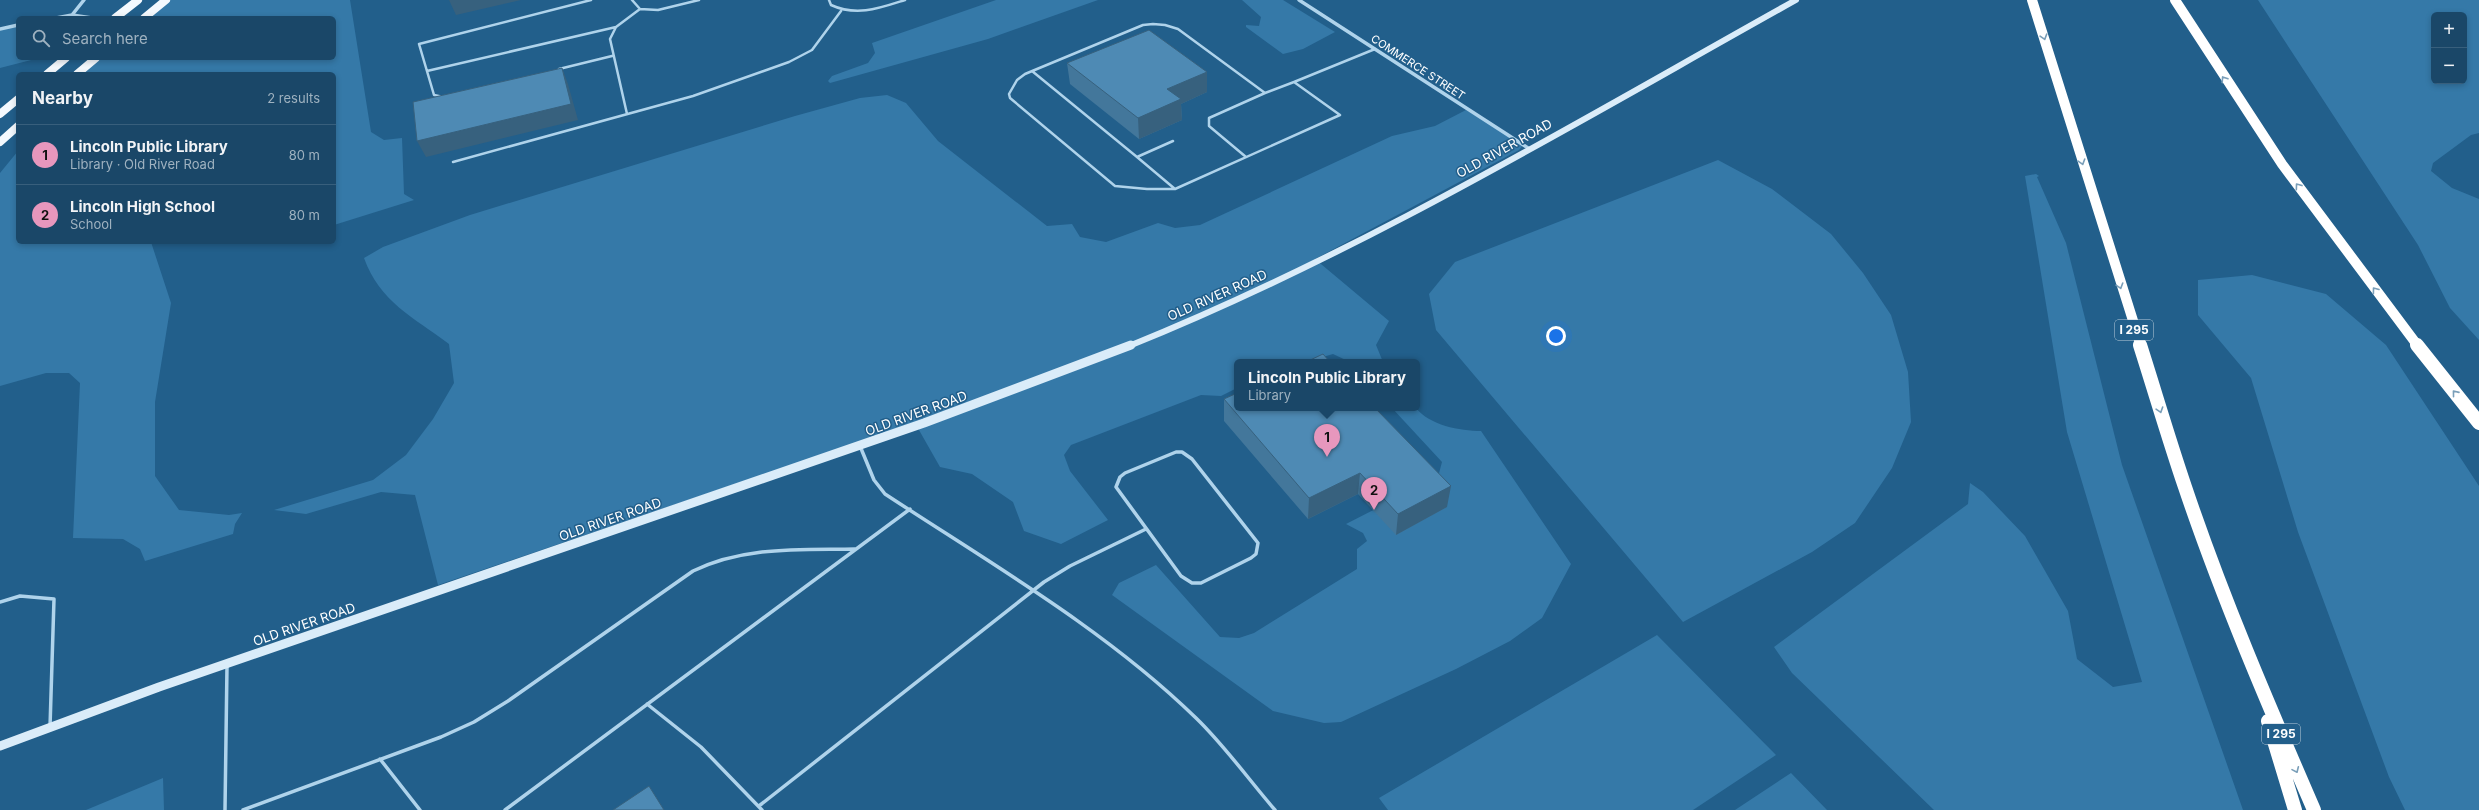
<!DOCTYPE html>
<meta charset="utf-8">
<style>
:root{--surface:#1a4768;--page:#234e6e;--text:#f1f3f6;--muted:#9fb2c0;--line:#385f7c;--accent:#e797bd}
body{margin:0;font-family:Inter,sans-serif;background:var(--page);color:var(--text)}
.controls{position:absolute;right:12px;top:12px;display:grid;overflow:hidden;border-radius:6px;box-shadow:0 2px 6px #0003}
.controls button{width:36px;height:36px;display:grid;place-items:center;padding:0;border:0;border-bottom:1px solid var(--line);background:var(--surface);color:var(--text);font:20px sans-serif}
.you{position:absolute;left:1556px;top:336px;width:14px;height:14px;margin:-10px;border:3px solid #fff;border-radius:50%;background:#1a73e8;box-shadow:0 0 0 6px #1a73e833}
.badge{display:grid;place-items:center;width:26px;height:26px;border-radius:50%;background:var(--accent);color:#111;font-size:13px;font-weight:700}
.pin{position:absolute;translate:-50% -33px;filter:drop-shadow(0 1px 2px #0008)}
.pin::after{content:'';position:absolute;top:21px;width:14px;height:12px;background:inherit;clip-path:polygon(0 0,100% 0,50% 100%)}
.popup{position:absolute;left:1234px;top:359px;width:186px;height:52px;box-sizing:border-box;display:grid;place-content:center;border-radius:6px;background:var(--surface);filter:drop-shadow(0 1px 3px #0005);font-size:13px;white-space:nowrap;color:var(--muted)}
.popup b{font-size:15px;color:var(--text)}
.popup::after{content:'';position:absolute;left:50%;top:100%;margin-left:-8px;border:8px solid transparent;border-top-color:var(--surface)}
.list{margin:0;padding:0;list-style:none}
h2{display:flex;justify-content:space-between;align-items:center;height:52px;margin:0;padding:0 16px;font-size:17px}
h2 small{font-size:13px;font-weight:400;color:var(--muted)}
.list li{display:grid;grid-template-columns:26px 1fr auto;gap:12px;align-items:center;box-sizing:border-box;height:60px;padding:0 16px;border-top:1px solid var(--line)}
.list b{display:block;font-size:15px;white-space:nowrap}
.list p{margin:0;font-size:13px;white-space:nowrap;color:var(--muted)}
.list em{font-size:13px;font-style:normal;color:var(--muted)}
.icon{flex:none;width:22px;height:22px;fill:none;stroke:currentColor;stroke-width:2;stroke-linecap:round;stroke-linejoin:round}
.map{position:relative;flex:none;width:2479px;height:810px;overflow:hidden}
.search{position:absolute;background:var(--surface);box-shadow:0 2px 6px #0003;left:16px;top:16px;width:320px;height:44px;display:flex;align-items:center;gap:10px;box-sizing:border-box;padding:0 14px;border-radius:6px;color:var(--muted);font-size:15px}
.panel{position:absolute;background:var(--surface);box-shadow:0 2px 6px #0003;left:16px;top:72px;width:320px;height:172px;border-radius:6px}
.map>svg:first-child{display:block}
.green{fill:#3579a8;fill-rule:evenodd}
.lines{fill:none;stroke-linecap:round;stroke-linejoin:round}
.service-far1{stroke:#afd3eb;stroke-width:2.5}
.service{stroke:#afd3eb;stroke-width:3.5}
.minor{stroke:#afd3eb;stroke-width:3.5}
.secondary-far1{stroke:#daecf9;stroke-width:6}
.secondary{stroke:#daecf9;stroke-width:9}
.primary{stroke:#f4f9fe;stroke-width:8}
.motorway-far1{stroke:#fff;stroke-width:10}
.motorway{stroke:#fff;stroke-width:14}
.wall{fill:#43779b}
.shaded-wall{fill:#37617e}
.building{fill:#4e8ab4;stroke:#37617e}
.oneway{stroke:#7a9fb9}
.labels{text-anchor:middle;stroke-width:3;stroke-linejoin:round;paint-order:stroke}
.far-street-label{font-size:11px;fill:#fff;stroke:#225f8b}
.shield{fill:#225f8b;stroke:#bdcfdc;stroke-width:1}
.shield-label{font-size:12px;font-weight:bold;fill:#fff}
.street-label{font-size:13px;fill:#fff;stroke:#225f8b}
</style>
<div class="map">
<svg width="2479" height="810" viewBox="0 0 2479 810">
<rect width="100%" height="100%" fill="#225f8b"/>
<path class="green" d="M161,0H350L371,132L384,140L402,138L404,194L414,200L334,225V74H74L93,58H334V18H140Z
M996,0H1098L988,39L830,83L828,81L832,76L868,63L875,53L872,43Z
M1242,0H1283L1335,32L1303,49L1283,54L1246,27V25L1259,26L1261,17Z
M2258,0H2479V133L2471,135L2433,163L2431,171L2452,188L2479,199V340L2450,308L2418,245ZM2434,15H2464V81H2434Z
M18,25V58H65L35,59L0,68V29Z
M887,95L906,103L938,141L1047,226L1072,224L1080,237L1106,242L1158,223L1175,228L1200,225L1392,136L1435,126L1466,110L1524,144L1519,150L1315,259L1389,321L1376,345L1383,362H1350L1333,354L1306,362H1237V388L1221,396L1201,395L1071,445L1064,455L1070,471L1108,520L1061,544L1024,531L1013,502L972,474L940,467L915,423L438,585L415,495L381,492L306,514L274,510L373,480L406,455L433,419L454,383L449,344C413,317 380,302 364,258L383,247L470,215L795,116L860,98Z
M18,151V242H151L171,303L155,402V476L179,510L229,515L242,513L235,524L233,534L145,561L140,549L123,539L73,538L80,383L69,373H46L0,386V173Z
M1718,160L1772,189L1831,234L1863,273L1891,315L1908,372L1911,422L1892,468L1855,523L1812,552L1683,622L1436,330L1429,294L1455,262Z
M2036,174L2039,176L2037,177L2066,243L2122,465L2243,810H1934L1792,673L1774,647L1968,504L1970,483L1983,492L2025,536L2068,611L2077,659L2113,687L2142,682L2067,432L2025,176Z
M2252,275L2326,294L2386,345L2479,486V810H2405L2389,777L2298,532L2251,378L2198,315V280Z
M1392,408H1416C1429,425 1460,431 1481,431L1571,564L1542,618L1510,641L1456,669L1341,722L1324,723L1273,711L1112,595L1119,583L1156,565L1220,637L1239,638L1254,633L1357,569V549L1367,541L1363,533L1346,524L1438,477L1442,462Z
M1657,635L1776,755L1693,810H1388L1379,798Z
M1791,773L1827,810H1735Z
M163,778L164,810H86Z"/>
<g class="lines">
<path class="service-far1" d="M632,0L640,9L658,10L699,0
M829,0L831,5C857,17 880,8 905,0
M1153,24L1165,25L1178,29L1265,93L1294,82L1340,115L1175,189H1147L1115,186L1010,98L1009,94L1017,80L1025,74L1143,25Z
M559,69L612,56
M427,71L616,27
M1032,71L1137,157
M1294,82L1375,49
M443,97L434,95L419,44L591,0
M627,114L610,39L616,27L640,9
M1173,141L1137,157L1175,189
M1246,157L1209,126V118L1265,93
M453,162L693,96L789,62L812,50L841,11"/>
<path class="service" d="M860,446L874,480L885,494C990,563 1106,630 1196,718C1225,746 1249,780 1275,810
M1176,452H1182L1192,459L1258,543L1256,554L1251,558L1201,583H1192L1181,576L1116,487L1120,477L1125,473Z
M0,602L20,596L54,599L50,727
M647,704L701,747L762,810
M380,759L420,810
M759,806L1044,582L1070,566L1146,529
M225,810L227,666
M243,810L441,737L474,722L508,701L693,571C744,546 799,550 855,549
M505,810L910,509"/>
<path class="minor" d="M1299,0L1528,148
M72,15L84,0
M56,18L72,15L92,18
M0,29L18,25"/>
<path class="secondary-far1" d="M1129,346C1362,252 1577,122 1796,0"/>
<path class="secondary" d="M0,746L159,687L924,423L1131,345"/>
<path class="primary" d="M115,18L138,0
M144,18L166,0
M47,74L66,58
M77,74L96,58
M0,114L18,99
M0,142L18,126"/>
<path class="motorway-far1" d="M2032,0L2141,346
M2175,0L2282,164L2418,346"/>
<path class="motorway" d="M2140,345C2155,392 2169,440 2185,487C2222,597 2268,704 2314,810
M2417,345L2479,423
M2268,721L2295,810"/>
</g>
<path class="wall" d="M1067,63L1207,72V92L1181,104L1182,120L1139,139L1070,84Z
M1224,399L1447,507L1396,535L1358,494L1308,519L1224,421Z"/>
<path class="shaded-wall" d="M449,0H521L456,15Z
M562,68L568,84L578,120L426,157L417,141Z
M1207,72V92L1181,104L1182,120L1139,139L1138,118L1167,89Z
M1360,473L1358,494L1308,519L1309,498Z
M1451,486L1447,507L1396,535L1398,514Z"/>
<path class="building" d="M1149,30L1207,72L1167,89L1181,99L1138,118L1067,63Z
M562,68L571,104L417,141L413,102Z
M1323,354L1330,362H1306Z
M1237,393V408H1375L1451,486L1398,514L1360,473L1309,498L1224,399Z
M649,786L664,810H613Z"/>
<defs><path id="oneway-chevron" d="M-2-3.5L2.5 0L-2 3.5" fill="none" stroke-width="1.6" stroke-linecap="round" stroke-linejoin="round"/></defs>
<g class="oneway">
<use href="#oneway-chevron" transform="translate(2044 37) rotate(73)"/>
<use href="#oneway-chevron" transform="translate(2224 79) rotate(-123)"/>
<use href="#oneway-chevron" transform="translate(2082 162) rotate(73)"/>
<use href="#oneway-chevron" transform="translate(2298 186) rotate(-126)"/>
<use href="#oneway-chevron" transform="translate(2120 286) rotate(73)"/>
<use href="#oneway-chevron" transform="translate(2375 290) rotate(-127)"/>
<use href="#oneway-chevron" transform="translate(2455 393) rotate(-129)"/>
<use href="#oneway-chevron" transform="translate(2160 410) rotate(72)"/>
<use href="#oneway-chevron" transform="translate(2296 770) rotate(66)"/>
</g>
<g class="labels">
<g class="far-street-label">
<text transform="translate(1418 67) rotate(33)" y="4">COMMERCE STREET</text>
</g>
<g class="shield">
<rect x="2115" y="320" width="38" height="20" rx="3"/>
<rect x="2262" y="724" width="38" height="20" rx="3"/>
</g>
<g class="shield-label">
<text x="2134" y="334">I 295</text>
<text x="2281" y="738">I 295</text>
</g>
<g class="street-label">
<text transform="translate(1504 148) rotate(-29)" y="5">OLD RIVER ROAD</text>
<text transform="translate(1217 295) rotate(-24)" y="5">OLD RIVER ROAD</text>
<text transform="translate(916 413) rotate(-20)" y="5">OLD RIVER ROAD</text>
<text transform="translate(610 519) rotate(-19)" y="5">OLD RIVER ROAD</text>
<text transform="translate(304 624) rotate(-19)" y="5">OLD RIVER ROAD</text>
</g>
</g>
</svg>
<div class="controls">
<button>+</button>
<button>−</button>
</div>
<div class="you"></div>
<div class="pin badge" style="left:1327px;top:457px">1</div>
<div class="popup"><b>Lincoln Public Library</b>Library</div>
<div class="pin badge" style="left:1374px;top:510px">2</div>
<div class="search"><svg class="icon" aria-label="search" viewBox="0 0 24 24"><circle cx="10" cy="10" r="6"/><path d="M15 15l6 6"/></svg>Search here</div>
<section class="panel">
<h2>Nearby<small>2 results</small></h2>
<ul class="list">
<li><span class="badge">1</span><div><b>Lincoln Public Library</b><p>Library · Old River Road</p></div><em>80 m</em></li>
<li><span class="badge">2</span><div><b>Lincoln High School</b><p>School</p></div><em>80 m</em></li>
</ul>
</section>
</div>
